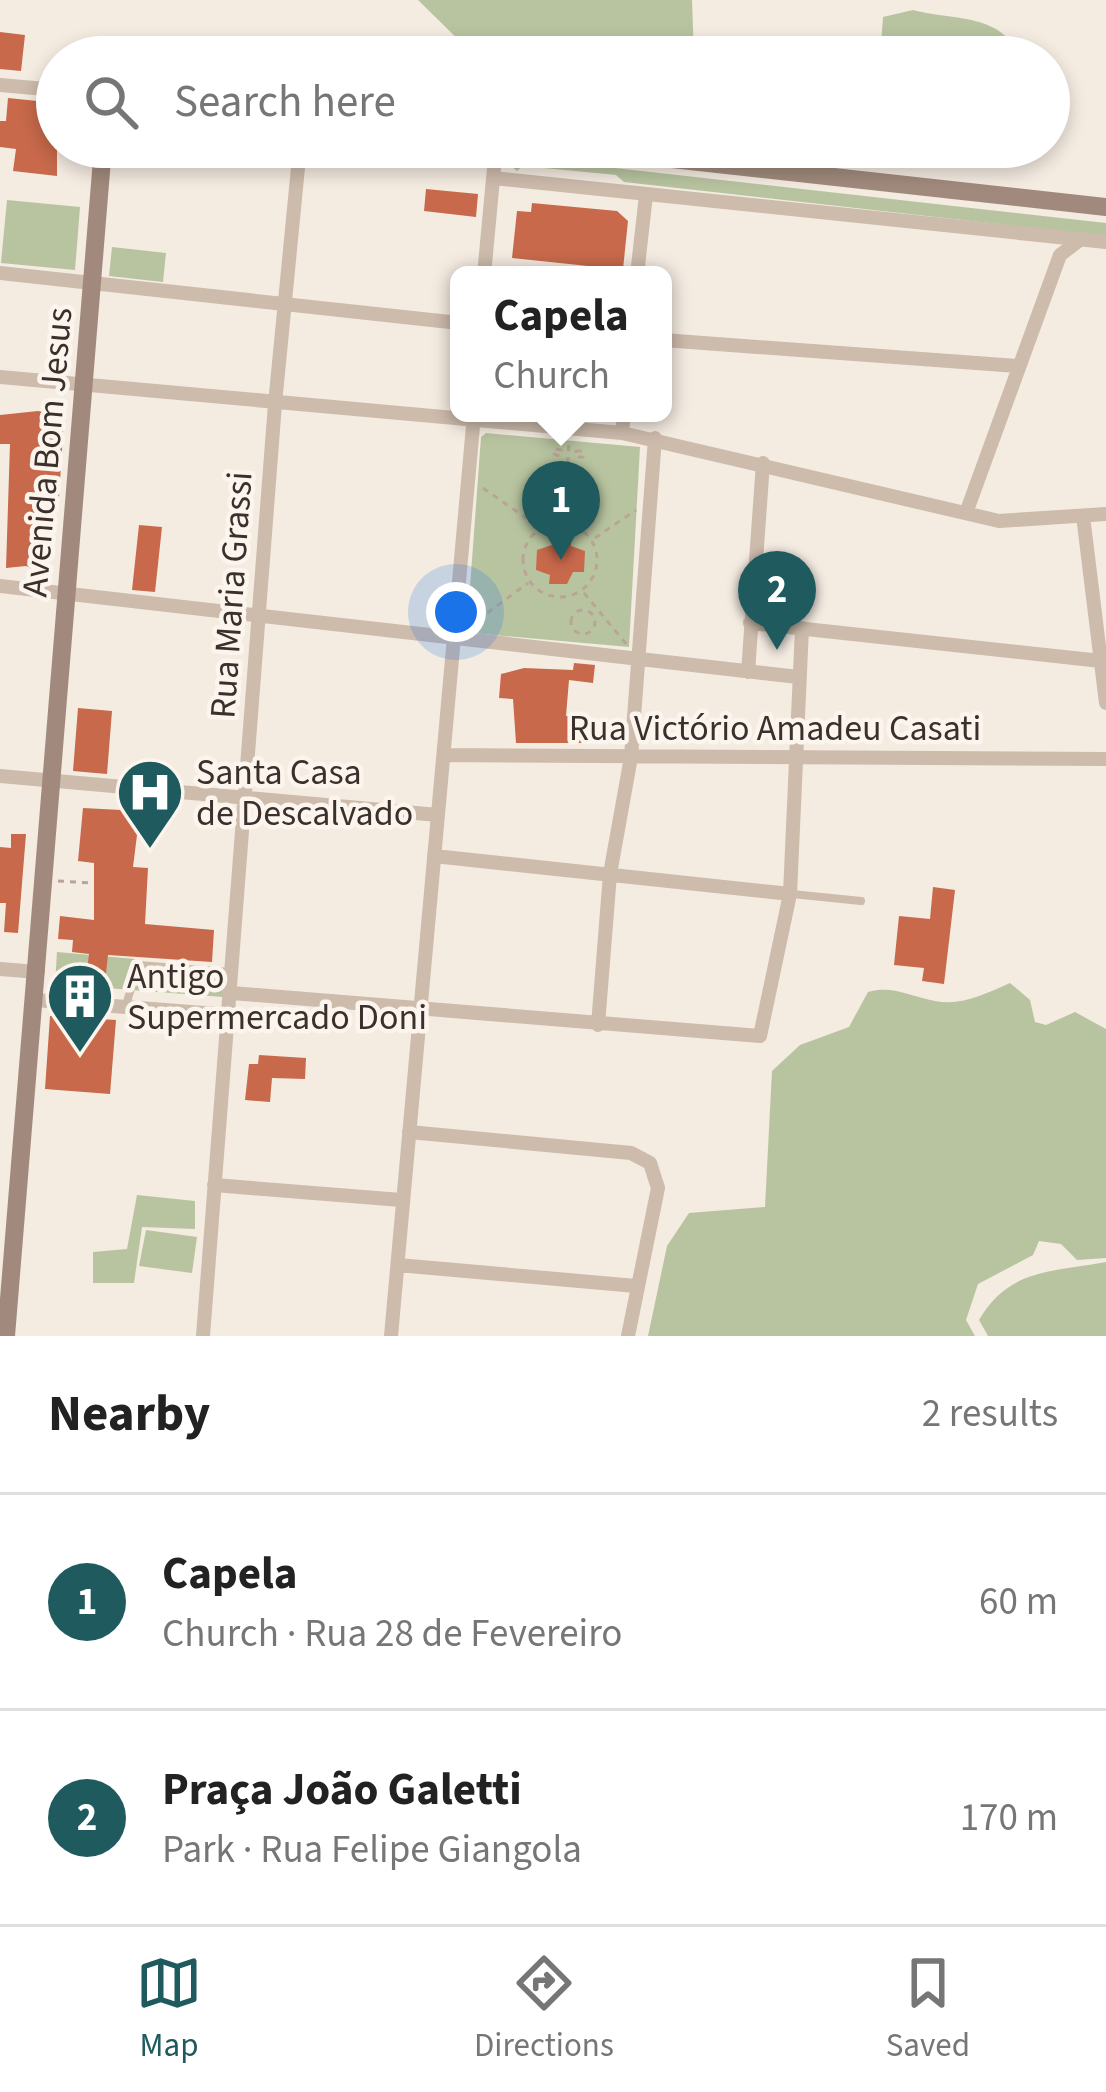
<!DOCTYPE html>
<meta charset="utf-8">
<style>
:root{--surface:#fff;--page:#f2f2f2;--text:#222;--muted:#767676;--line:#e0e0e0;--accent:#1f5a5e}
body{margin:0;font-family:"Source Sans 3",sans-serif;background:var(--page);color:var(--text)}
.you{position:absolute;left:456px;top:612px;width:42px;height:42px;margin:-30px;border:9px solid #fff;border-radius:50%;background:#1a73e8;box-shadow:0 0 0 18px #1a73e833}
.badge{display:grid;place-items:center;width:78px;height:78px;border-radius:50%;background:var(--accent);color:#fff;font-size:39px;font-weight:700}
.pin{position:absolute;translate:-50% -99px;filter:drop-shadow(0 3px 6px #0008)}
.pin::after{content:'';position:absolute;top:63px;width:42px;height:36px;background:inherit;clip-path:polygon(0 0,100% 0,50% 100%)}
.popup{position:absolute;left:450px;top:266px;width:222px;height:156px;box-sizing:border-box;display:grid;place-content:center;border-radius:18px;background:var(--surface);filter:drop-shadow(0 3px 9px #0005);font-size:39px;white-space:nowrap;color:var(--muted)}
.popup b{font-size:45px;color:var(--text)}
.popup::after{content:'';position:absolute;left:50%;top:100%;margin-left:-24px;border:24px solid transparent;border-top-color:var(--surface)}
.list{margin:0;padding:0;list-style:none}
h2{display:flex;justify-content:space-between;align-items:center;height:156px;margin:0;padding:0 48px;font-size:51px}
h2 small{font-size:39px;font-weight:400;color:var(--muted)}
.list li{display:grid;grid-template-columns:78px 1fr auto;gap:36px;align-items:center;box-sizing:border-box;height:216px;padding:0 48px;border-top:3px solid var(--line)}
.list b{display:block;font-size:45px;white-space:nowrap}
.list p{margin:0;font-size:39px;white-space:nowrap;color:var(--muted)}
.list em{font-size:39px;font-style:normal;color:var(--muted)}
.icon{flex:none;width:66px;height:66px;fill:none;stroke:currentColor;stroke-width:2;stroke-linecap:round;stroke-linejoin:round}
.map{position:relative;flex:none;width:1106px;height:1336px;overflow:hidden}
.search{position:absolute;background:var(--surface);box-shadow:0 6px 18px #0003;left:36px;right:36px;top:36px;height:132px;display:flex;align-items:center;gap:30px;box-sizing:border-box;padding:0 42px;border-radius:66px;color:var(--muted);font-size:45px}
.sheet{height:588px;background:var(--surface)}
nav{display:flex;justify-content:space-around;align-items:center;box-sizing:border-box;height:168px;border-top:3px solid var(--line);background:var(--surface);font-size:33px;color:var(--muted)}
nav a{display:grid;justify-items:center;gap:6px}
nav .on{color:var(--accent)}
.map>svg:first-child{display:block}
.green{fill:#b8c4a0}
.building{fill:#c8694b}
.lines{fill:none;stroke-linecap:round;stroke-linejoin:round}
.path{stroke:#b9a596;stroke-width:3;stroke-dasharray:6 6;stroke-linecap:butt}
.lane{stroke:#cdbbac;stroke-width:8}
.street{stroke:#cdbbac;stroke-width:14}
.secondary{stroke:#a18a7d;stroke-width:18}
.labels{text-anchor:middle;stroke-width:9;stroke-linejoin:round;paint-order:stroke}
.street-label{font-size:36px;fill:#3b302b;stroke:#fbf5ee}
.poi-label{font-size:36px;fill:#3b302b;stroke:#fbf5ee;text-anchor:start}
</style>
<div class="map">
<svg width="1106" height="1336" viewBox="0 0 1106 1336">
<rect width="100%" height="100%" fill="#f4ebe1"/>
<path class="green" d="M418,0H692L694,57H476Z
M913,10C953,21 1001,12 1020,57H887L881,45L883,17Z
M517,157L1106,223V236L624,182L616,175L523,166L517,171L509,164Z
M7,200L80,207L75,270L1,263Z
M112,247L166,253L163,282L109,276Z
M486,433L640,447L629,647L472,633L467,628L481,437Z
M57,952L135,959L134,971L224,979L223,997L55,984Z
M1010,983L1030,1000L1035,1022L1046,1025L1075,1012L1106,1029V1258L1077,1260L1061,1244L1039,1241L1033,1255L978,1284L966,1320L975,1336H648L667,1246L689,1213L765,1207L772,1071L800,1045L849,1027L868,992C893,985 911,997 935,1001C962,1006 985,994 1010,983Z
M137,1195L195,1201V1229L142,1227L134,1283H93V1252L127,1249Z
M146,1230L197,1237L192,1273L139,1266Z
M1106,1262V1336H988L979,1320C1009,1268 1053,1272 1106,1262Z"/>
<path class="building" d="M0,32L25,35L21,71L0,69Z
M8,98L57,103V176L13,171L16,149L0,147V121H6Z
M426,189L478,194L476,217L424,211Z
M532,203L617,211L628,221L623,269L615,268L614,275H587L588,266L512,258L517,211L531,212Z
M38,411L64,416L59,497L46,493L45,516L53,517L46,574L26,566L6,568L10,444H0V415Z
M139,525L162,527L155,592L132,590Z
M553,534H571V546L585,551L584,572H573L567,584H549L550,575L536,570L537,550L552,545Z
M574,663L595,665L593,683L569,680L566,716H585V743H516L513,699L499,698L501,674L524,668L573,670Z
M78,708L112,711L107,774L73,771Z
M83,808L140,811L133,867L148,868L145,924L214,930L212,962L108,955L106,973L87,971L89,954L72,952L73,940L58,939L60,916L94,920V863L78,861Z
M11,834H26L18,933L4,932L6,903H0V847L11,848Z
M933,887L955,890L944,984L922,981L924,968L894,965L899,916L930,919Z
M50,1016L116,1020L110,1094L45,1089Z
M259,1055L306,1058L305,1079L272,1078L270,1102L245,1100L249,1064H258Z"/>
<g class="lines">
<path class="path" d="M556,449L561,450L560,456L554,454Z
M576,451H583V457H576Z
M483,488L539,527
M564,523L569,442
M523 560a37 37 0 1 1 74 0a37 37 0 1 1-74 0Z
M595,538L636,510
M584,593L627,645
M571 622a12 12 0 1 1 24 0a12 12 0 1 1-24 0Z
M468,627L528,583
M58,881L92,883"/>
<path class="lane" d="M792,894L861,901
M126,1005L138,965L230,972"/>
<path class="street" d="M0,85L57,90
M493,178L1106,242
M0,273L459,323
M484,275L496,147
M637,275L646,195
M663,340L1017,366
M0,377L622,433L999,521L1106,514
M622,433L624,413
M966,513L1060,255L1081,239
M1083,516L1106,703
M0,586L798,677
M750,623L1101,661
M748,672L763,463
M444,755L1106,759
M0,776L438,815
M434,856L790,894
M0,969L38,972
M232,993L760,1036L790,894L802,628
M35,1000L230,1015
M598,1025L610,874L631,757L655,438
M409,1132L631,1153L650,1163L658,1188L628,1336
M214,1185L401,1200
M398,1265L636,1286
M203,1336L275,404L300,147
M391,1336L474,415"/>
<path class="secondary" d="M563,147L1106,207
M6,1336L103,147"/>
</g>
<defs>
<symbol id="hospital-pin" viewBox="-11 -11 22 30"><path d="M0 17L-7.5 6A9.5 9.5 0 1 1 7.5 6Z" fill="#1f5a5e" stroke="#fbf5ee"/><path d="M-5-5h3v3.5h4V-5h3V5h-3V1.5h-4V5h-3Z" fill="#fff"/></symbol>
<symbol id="building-pin" viewBox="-11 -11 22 30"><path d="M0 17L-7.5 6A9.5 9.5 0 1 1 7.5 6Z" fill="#1f5a5e" stroke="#fbf5ee"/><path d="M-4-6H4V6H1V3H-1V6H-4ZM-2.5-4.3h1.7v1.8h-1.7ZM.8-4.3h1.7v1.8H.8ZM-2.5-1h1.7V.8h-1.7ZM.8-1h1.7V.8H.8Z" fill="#fff"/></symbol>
</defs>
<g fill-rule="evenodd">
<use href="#hospital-pin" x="112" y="754" width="76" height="104"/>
<use href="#building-pin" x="42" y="958" width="76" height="104"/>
</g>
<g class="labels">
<g class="street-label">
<text transform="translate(46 452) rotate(-85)" y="13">Avenida Bom Jesus</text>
<text transform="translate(230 595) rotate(-86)" y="13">Rua Maria Grassi</text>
<text x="775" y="740">Rua Victório Amadeu Casati</text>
</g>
<g class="poi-label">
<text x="196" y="784">Santa Casa<tspan x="196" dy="41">de Descalvado</tspan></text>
<text x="127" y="988">Antigo<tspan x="127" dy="41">Supermercado Doni</tspan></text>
</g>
</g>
</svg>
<div class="you"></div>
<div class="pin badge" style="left:561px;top:560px">1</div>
<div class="popup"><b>Capela</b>Church</div>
<div class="pin badge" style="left:777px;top:650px">2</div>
<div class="search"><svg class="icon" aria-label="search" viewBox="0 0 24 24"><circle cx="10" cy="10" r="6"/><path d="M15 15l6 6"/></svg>Search here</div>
</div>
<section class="sheet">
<h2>Nearby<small>2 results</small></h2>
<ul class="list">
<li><span class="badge">1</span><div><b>Capela</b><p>Church · Rua 28 de Fevereiro</p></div><em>60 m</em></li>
<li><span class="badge">2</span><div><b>Praça João Galetti</b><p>Park · Rua Felipe Giangola</p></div><em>170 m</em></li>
</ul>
</section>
<nav>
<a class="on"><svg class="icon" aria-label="map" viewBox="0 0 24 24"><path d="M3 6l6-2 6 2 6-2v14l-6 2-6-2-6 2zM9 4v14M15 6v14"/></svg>Map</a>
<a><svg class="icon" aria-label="directions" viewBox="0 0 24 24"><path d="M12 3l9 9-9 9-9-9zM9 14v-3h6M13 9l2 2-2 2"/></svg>Directions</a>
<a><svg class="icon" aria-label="saved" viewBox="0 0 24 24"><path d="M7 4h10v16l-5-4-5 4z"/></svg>Saved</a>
</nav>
